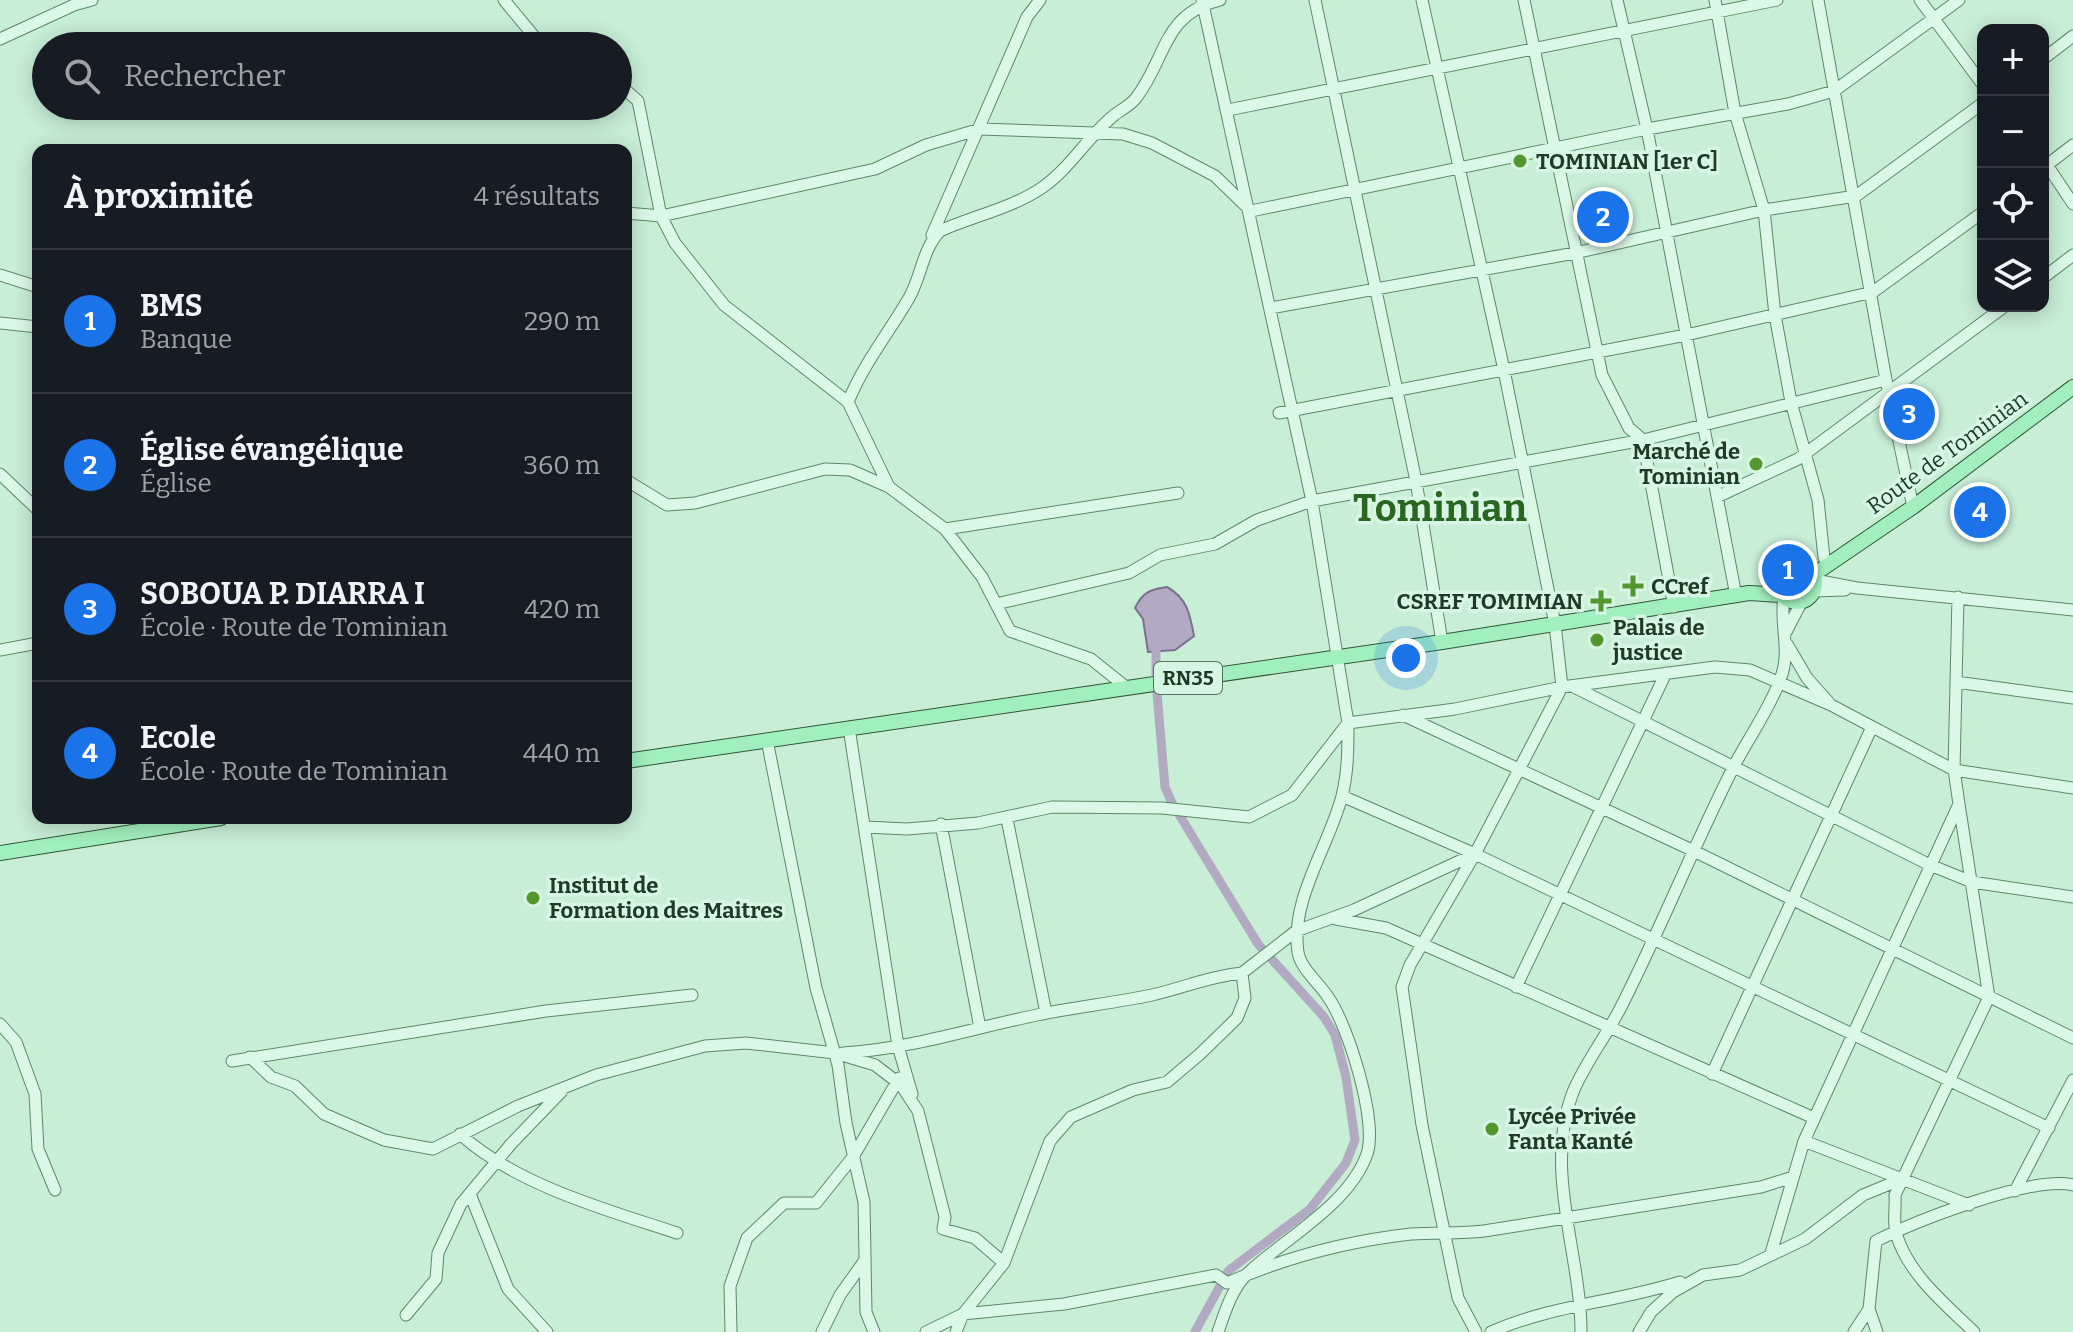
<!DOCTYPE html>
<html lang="fr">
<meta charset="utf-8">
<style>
:root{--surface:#171b24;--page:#242831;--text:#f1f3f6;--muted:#9ea1a6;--line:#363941;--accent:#1a73e8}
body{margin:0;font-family:Bitter,serif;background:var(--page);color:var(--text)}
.controls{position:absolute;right:24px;top:24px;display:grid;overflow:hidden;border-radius:16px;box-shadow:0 4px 20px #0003}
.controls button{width:72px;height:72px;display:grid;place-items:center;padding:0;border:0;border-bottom:2px solid var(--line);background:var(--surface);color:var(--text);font:40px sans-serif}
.you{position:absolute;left:1406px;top:658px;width:28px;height:28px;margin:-20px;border:6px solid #fff;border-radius:50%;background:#1a73e8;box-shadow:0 0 0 12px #1a73e833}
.badge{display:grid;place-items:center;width:52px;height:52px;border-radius:50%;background:var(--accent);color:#fff;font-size:26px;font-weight:700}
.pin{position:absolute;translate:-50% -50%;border:4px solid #fff;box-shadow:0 2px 8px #0006}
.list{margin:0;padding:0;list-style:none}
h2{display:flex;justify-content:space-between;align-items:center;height:104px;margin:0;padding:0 32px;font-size:34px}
h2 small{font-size:26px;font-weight:400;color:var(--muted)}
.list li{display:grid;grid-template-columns:52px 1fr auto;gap:24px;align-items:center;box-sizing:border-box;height:144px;padding:0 32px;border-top:2px solid var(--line)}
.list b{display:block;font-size:30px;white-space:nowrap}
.list p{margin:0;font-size:26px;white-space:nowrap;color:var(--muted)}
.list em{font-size:26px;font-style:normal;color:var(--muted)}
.icon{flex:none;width:44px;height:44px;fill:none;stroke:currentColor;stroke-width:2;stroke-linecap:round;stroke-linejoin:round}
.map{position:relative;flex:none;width:2073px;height:1332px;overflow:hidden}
.search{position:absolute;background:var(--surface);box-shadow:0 4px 20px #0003;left:32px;top:32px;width:600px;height:88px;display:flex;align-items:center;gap:20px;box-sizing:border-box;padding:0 28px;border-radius:44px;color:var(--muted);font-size:30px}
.panel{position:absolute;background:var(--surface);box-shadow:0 4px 20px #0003;left:32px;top:144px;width:600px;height:680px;border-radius:16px}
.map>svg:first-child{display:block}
.water{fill:#b2a9c2;stroke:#7d6f90;stroke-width:2}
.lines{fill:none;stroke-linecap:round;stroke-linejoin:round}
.canal{stroke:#b2a9c2;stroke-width:9}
.minor-casing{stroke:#5d8966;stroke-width:13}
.major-casing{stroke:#315737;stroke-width:16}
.minor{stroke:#dbf8e6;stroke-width:11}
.major{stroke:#a1efbe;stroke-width:14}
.poi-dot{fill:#51972e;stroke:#d7f5e3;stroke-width:3}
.labels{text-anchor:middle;stroke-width:7;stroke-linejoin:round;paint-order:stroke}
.shield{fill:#d7f5e3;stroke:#57725e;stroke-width:2}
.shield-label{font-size:20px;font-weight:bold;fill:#203a25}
.poi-label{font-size:22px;font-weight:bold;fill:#203a25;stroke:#d7f5e3;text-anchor:start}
.street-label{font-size:22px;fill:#203a25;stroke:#d7f5e3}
.town-label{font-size:38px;font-weight:bold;fill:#286621;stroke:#d7f5e3}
</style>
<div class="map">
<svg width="2073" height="1332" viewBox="0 0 2073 1332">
<rect width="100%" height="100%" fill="#c8eed6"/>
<path class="water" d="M1167,587C1187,598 1190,614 1194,636L1175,650L1148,652L1143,619L1135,608C1142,593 1150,589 1167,587Z"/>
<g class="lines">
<path class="canal" d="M1156,647V674
M1157,693L1165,787L1172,803L1258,944L1324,1017L1335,1035L1346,1077L1355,1140L1346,1163L1310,1209L1228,1271L1195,1332"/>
<defs>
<path id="minor" d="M504,0L542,46
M1202,0L1312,501L1348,723C1348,748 1348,772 1342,796C1329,846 1290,900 1298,952C1300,968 1320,984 1328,997C1348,1025 1378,1121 1367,1154C1349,1205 1285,1238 1248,1273C1232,1288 1225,1312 1218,1332
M1315,0L1416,481L1442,642
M1422,0L1504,370L1555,624L1562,687L1475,854L1410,965L1402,987L1422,1125L1458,1298L1476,1332
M1524,0L1602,375L1629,428L1643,440L1674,607
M1617,0L1647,129L1736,596
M1715,0L1735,113L1764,210L1775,315L1791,402L1818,500L1824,558
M1818,0L1886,380L1913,507
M1920,0L1983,85
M0,39L74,5L92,0
M2043,59L2073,36
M618,83L638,101L661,216L675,243L724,305L848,402L889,487L945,529L982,577L1010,631L1091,659L1126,687
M1228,110L1777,0
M2043,159L2073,204
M2043,168L2073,145
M626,213L661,216L875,169L926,145L980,129L1123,134L1152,143L1215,176L1251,211L1647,129L1788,104L1834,91L1959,0
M932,235L1027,17L1040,0
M0,275L38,287
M2043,278L2073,255
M1270,308L1575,253L1764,210L1856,196L1983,103
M0,323L38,327
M848,402C864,363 888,334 909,298C922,275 922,250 940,231C973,216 1013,208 1043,187C1070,168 1087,138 1112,117C1120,110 1130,106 1136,98C1167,58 1162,14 1220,0
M1279,413L1686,335L1873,292L1983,212
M0,474L38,510
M626,480L667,505L695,503L825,469L850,470L889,487
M1719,496L1798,459L2005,306
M945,529L1178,493
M1815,580L1857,588L2073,610
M1813,591L1845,590
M996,604L1129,573L1160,555L1215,544L1257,520L1312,501L1643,440L1886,380
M1786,632L1802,601
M1787,644L1807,678L1831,705L1954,770L2073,788
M0,650L38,643
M1956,682L2073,698
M1572,686L1930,865L1972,882L2073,897
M1403,715L1694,851L2073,1038
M849,728L898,1046L912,1094
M767,740L816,988L838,1065L846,1123L864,1202L866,1312L874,1332
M1342,796L1475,854L2049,1128
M1959,804L1989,997L1895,1195C1896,1206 1893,1222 1896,1233C1907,1273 1945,1304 1974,1332
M1007,819L1046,1013
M941,824L980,1028
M865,827L907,829L978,823L1052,807L1162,808L1249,817L1292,795L1348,723L1455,709L1562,687L1715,667L1750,670L1831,705
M1336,919L1386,928L1814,1118
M1516,987L1666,673
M0,1024L16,1042L35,1094L38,1149L55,1190
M843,1053C909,1049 973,1028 1037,1015C1075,1007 1114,1003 1152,995C1183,988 1210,976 1242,973
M250,1057L271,1077L295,1086L324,1114L384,1140L433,1149L518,1106L596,1075L705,1046L746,1043L835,1053L875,1065L901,1085L918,1111L945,1217L943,1229L975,1238L1004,1263
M232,1061L546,1011L692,995
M1712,1074L1872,727
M460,1134C516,1185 607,1210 677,1233
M1804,1141L1969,1205
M2015,1191L2073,1080
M470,1194L508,1289L547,1332
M1771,1253L1804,1141L1959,804L1954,770L1958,597
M406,1315L436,1279L438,1253L461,1204L511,1144L562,1091
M731,1332L730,1286L747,1238L784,1203H816L853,1157L899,1078
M822,1332L840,1295L865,1260
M926,1332L963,1314L1064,1304L1216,1275L1227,1283C1284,1258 1349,1241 1411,1234C1435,1232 1460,1234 1484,1231L1761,1187L1793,1177
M956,1332L963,1314L1004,1263L1050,1141L1071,1117L1133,1090L1167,1082L1200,1054L1237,1018L1245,998L1242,973L1296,931L1354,910L1475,854
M1491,1332C1552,1305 1617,1302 1680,1282
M1581,1332C1581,1253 1543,1170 1573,1092C1585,1063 1607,1035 1621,1007C1661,928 1694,845 1734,766C1749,737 1769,710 1780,680C1792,651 1779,625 1784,597
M1639,1332L1651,1312L1673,1292L1703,1275L1740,1270L1805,1239L1863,1195L1902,1179
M1854,1332L1869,1309
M1877,1332L1869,1309L1876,1241C1916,1221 2032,1175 2073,1185"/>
<path id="major" d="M1779 584a18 18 0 1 1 36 0a18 18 0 1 1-36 0Z
M1813,575L1913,507L2073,387
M626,761L1442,642L1749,593L1782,595
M0,853L221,818"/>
</defs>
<use href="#minor" class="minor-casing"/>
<use href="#major" class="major-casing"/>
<use href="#minor" class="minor"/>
<use href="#major" class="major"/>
</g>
<g class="poi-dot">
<circle cx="1520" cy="161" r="8"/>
<circle cx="1756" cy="464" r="8"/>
<path d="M1629 574h8v8h8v8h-8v8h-8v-8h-8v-8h8z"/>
<path d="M1597 589h8v8h8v8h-8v8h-8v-8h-8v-8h8z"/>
<circle cx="1597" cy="640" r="8"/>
<circle cx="533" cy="898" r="8"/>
<circle cx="1492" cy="1129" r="8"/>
</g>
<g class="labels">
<rect class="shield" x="1154" y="662" width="68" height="32" rx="6"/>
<g class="shield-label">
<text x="1188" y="685">RN35</text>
</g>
<g class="poi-label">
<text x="1536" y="169">TOMINIAN [1er C]</text>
<text x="1740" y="459" text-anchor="end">Marché de<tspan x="1740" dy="25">Tominian</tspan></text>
<text x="1651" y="594">CCref</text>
<text x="1583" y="609" text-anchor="end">CSREF TOMIMIAN</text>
<text x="1613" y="635">Palais de<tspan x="1613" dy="25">justice</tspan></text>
<text x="549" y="893">Institut de<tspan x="549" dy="25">Formation des Maitres</tspan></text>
<text x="1508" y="1124">Lycée Privée<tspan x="1508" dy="25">Fanta Kanté</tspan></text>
</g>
<g class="street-label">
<text transform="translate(1947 452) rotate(-36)" y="8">Route de Tominian</text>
</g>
<g class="town-label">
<text x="1440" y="521">Tominian</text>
</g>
</g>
</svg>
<div class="controls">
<button>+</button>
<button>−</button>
<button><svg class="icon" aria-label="locate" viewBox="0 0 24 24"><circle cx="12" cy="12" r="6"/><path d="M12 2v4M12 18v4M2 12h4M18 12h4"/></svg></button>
<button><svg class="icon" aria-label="layers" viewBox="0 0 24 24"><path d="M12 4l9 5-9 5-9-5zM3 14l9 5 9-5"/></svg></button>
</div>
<div class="you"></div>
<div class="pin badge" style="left:1788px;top:570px">1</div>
<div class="pin badge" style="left:1603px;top:217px">2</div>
<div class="pin badge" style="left:1909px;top:414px">3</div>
<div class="pin badge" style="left:1980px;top:512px">4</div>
<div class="search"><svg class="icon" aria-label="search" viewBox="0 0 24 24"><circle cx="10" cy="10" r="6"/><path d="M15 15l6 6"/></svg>Rechercher</div>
<section class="panel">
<h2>À proximité<small>4 résultats</small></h2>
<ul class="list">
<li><span class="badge">1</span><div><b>BMS</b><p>Banque</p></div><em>290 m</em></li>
<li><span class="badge">2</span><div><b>Église évangélique</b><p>Église</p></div><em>360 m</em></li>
<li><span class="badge">3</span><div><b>SOBOUA P. DIARRA I</b><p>École · Route de Tominian</p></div><em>420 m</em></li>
<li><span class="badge">4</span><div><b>Ecole</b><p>École · Route de Tominian</p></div><em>440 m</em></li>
</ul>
</section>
</div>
